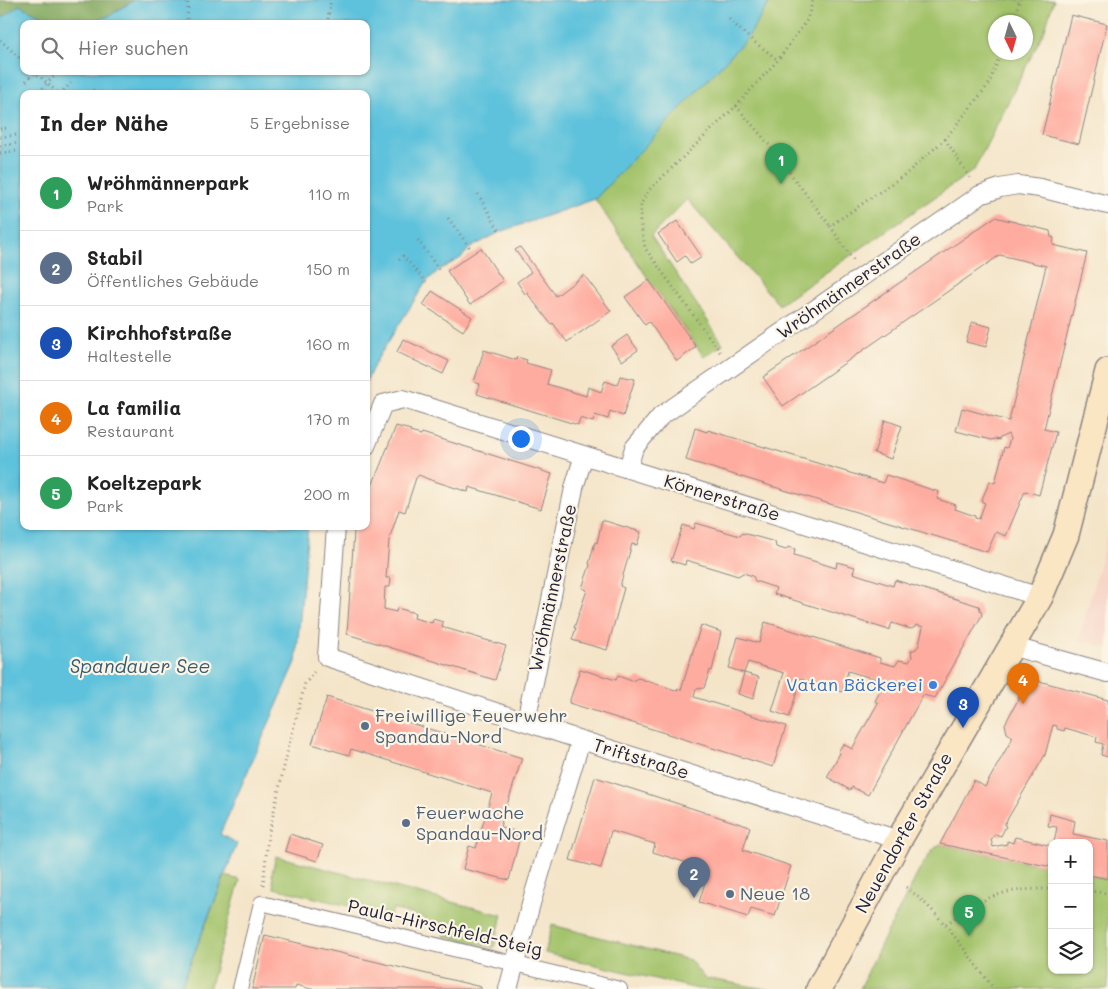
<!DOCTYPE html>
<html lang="de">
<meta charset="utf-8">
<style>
:root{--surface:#fff;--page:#f2f2f2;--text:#222;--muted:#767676;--line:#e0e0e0;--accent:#1a73e8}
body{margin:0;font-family:Mali,sans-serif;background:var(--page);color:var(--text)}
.controls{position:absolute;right:15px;bottom:15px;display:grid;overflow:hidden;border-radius:10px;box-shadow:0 1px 4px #0004}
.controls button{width:45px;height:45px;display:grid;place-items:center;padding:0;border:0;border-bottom:1px solid var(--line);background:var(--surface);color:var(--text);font:25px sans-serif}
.compass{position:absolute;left:988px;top:15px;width:45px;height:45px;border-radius:50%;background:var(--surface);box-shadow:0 1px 4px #0004;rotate:175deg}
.you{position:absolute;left:520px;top:438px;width:18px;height:18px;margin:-12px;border:4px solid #fff;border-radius:50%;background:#1a73e8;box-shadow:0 0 0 8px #1a73e833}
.badge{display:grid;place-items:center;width:32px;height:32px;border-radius:50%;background:var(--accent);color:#fff;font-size:16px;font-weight:700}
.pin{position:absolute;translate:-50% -41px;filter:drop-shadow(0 1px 2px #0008)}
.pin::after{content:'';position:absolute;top:26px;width:18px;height:15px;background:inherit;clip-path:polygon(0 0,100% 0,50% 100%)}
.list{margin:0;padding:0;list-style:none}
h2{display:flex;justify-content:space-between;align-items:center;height:65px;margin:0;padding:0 20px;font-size:21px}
h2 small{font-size:16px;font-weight:400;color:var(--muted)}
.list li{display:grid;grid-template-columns:32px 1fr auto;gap:15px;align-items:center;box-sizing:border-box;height:75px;padding:0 20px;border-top:1px solid var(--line)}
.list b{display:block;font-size:19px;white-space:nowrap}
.list p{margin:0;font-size:16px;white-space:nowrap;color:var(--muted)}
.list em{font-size:16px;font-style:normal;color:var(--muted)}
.icon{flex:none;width:28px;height:28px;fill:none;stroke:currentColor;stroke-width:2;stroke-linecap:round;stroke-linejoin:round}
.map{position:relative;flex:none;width:1108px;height:989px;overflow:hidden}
.search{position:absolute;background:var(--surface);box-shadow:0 1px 4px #0004;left:20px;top:20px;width:350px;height:55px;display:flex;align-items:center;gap:12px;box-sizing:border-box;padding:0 18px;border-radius:10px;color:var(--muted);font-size:19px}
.panel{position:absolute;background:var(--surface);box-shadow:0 1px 4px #0004;left:20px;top:90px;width:350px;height:440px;border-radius:10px}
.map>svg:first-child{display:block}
.built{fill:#f6d2c4}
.green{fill:#a3c36b;stroke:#627253;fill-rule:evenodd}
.forest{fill:#82a95f;stroke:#52664d}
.water{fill:#5ec2dc;stroke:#40728c}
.building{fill:#feac9f}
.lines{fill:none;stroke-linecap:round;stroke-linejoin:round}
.pedestrian-casing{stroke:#8b8482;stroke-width:16}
.minor-casing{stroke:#8b8482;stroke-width:20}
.secondary-casing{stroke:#8b8482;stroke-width:28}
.path{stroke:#8b8482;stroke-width:3;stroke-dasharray:1 4;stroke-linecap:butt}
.pedestrian{stroke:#fff;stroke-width:14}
.minor{stroke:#fff;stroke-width:18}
.secondary{stroke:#fbe6c4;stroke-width:25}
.shop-dot{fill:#3f7fe0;stroke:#fcf5e5;stroke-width:2}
.service-dot{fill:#5c6f8a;stroke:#fcf5e5;stroke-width:2}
.labels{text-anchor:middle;stroke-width:4.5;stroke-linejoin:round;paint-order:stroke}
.street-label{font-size:18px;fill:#22223b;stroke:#fcf5e5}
.shop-label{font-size:18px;fill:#366cbe;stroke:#fcf5e5;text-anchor:end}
.service-label{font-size:18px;fill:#4e5e75;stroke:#fcf5e5;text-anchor:start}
.water-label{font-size:19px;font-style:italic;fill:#375a73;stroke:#fcf5e5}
</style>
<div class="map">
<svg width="1108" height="989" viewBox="0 0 1108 989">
<rect width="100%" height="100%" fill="#fcf5e5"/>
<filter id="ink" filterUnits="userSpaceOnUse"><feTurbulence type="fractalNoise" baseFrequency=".02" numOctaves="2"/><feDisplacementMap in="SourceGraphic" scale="10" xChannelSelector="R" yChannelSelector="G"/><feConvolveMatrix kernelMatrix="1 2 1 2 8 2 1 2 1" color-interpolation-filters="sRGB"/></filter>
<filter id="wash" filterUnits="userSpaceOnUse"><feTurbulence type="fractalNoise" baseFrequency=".0096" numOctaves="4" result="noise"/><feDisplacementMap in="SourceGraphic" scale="20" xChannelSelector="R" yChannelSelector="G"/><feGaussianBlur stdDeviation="1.12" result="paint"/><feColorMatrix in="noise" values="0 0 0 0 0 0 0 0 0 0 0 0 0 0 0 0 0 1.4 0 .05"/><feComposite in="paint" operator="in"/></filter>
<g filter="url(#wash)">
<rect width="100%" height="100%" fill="#f4e5c9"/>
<path class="built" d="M1108,532V648L1079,640Z"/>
<path class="green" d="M771,0H1054L1045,29L974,170L779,305L687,199L651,236L723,344L704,357L649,280L595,199L751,32ZM996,22H1026V52H996Z
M940,844L1052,867V970H1089V875L1108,879V989H860C873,959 888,931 903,902C912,886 925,854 940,844Z
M276,856L502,915L494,948L444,936L445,929L424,924L425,918L393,909L390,916L274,888L272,873Z
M225,876L240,880L209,989H180Z
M552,925L690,960L704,978L766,989H698L545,953Z"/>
<path class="forest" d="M0,0H134L109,16L84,24H58L19,5L0,20Z"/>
<path class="water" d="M134,0H771L748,37L595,199L500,232L470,248L461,258L439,270L426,282L376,361L366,382V94H24V526H308L296,662L220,834L237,844L180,989H0V20L19,5L58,24H24V71H366V24H84L109,16Z"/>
<g id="blocks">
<path class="building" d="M1071,15L1107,24L1079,144L1042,135Z
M995,217L1050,231L1051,237L1054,238L1053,245L1087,253L1044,429L1056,432L1039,495L1025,491L1006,536L996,532L987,552L686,460L695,428L707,432L708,430L883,483L886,475L939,492L937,499L956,505L955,509L975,516V518L979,519L985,503L981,501L990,481L995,483L1004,447L1007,448L1010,439L1008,434L1000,438L999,440L994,439L991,440L956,431L962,408L1009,421L1046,266L1000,255L783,406L763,377Z
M677,221L702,257L691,264L685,256L677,262L658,234Z
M520,247L556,296L584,275L611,311L567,342L553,323L551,324L527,293L525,294L517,282L531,272L515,250Z
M481,248L503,281L470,305L447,271Z
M649,280L696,347L677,361L649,322L645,325L625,297Z
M432,291L472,317L463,331L423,305Z
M972,322L991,327L986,347L966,342Z
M627,335L638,350L622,361L611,346Z
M403,339L449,361L443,374L397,352Z
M484,350L516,360L517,357L527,360L526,363L551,370L547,384L586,396L588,387L601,392L605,381L617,385L620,376L635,379L623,416L610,411L608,419L595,415L593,422L580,418L578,425L477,394L480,384L474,382Z
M885,420L902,426L891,459L874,453Z
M396,426L411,430L410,432L421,435L422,433L552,474L541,509L469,487L468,492L428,479L419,475L416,478L405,512L399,510L389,540L386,578H391L390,587H385L384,609L396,612L397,608L415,613L414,618L432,623L433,619L443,622L442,627L506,646L495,680L347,634L354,532L356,526H366V501Z
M602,520L641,532L637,545L632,544L620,586L624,588L607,650L572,640L576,628H574L587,590L582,588L590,565L589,564L595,542L597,543Z
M696,523L740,536L743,533L775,542L776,547L786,550L788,547L795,549L794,555L836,568L837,562L855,567L853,573L893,586L895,580L979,606L982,615L935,698L923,695L868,795L852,787L850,790L827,777L840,753L838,752L843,744L852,749L878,703L875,701L885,682L848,671L842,692L801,679L789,717L772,711L784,673L748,662L744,673L729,668L738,637L759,643L765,622L880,658V662L895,666L899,660L909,662L912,657L911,651L916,649L919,645L923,627L916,625L915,627L911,629L892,623L889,630L774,594L776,588L755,581L753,576L743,573L738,576L686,560L685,565L671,561L683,525L694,529Z
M701,625L721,632L712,671L710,670L704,688L696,689L694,697L786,726L773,767L569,703L580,669L616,680L618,676L632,681L638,678L678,691V689L681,690Z
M744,673L759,677L753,699L738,694Z
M1032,679L1108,700V757L1101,755L1103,744L1096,742L1097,737L1065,728L1064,731L1057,729V726L1053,725L1045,755L1004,825L1006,826L1001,836L995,834L991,840L993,847L1007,844V841L1013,843L1015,837L1052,846V867L940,844L974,780L985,787L1013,737L1007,733L1005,724L1028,681Z
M327,697L522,758L500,827L521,833L509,880L463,869L469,846L476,848L492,793L351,749L349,755L312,744Z
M595,777L750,827L743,850L791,866L775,916L751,909L748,917L699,902L709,870L653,852L655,844L611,831L601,868L570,860Z
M1050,814L1075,821L1073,834L1108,841V879L1089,875V843H1054L1057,827L1048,826Z
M290,834L323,845L317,861L285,851Z
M265,935L481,987V989H311L296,985L295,989H252Z"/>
</g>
</g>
<g filter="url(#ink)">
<use href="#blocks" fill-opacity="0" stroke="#8b8482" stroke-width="1"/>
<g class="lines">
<defs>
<path id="pedestrian" d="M240,989L261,903L620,989"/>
<path id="minor" d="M366,446L383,404L403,399L1040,597
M628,468L634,448L661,416L980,195L1000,188L1018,185L1040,188L1108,205
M336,526L327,657L581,740L899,840
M1010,646L1108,673
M526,721L574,488L584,455
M508,989L532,900L581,740"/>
<path id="secondary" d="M819,989L899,840L1040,597L1066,535L1108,371"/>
</defs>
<use href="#pedestrian" class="pedestrian-casing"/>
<use href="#minor" class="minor-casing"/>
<use href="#secondary" class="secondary-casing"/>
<path class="path" d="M729,19L748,37L778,60
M1012,22L1020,0
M187,24L188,0
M327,24L331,0
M0,40L24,62
M34,71L59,94
M26,81L35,72
M39,92L58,72
M60,94L71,83
M90,94L95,88
M736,106L766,141L830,226
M0,129L7,128
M0,137L16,135
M945,139L970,178
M0,146L18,143
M0,153L18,151
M478,194L500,232
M448,218L470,248
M418,240L439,270
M399,260L403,256L426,282
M853,260L830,226L907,173L945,139L989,84L1001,52
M720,352L645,248L640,221L641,204L648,191L736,106L778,60L807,20L813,0
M263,885L268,837L289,745L305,684L314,672
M906,887C944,916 966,953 994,989
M1089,891L1108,893
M946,924C985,896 1003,888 1052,889"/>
<use href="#pedestrian" class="pedestrian"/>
<use href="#minor" class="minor"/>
<use href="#secondary" class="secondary"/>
</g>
</g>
<circle class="shop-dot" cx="933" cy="685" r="5"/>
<g class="service-dot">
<circle cx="365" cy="726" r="5"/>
<circle cx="406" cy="823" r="5"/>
<circle cx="730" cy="894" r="5"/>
</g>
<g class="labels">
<g class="street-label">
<text transform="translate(849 286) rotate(-35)" y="6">Wröhmännerstraße</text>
<text transform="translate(722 498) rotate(17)" y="6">Körnerstraße</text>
<text transform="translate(553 588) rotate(-78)" y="6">Wröhmännerstraße</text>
<text transform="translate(641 759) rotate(17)" y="6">Triftstraße</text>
<text transform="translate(904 833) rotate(-61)" y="6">Neuendorfer Straße</text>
<text transform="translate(445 928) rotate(13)" y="6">Paula-Hirschfeld-Steig</text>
</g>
<g class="shop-label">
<text x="923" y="691">Vatan Bäckerei</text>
</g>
<g class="service-label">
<text x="375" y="722">Freiwillige Feuerwehr<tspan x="375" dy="21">Spandau-Nord</tspan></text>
<text x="416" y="819">Feuerwache<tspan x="416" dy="21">Spandau-Nord</tspan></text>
<text x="740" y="900">Neue 18</text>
</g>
<g class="water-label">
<text x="140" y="673">Spandauer See</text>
</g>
</g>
</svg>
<div class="controls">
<button>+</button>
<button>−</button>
<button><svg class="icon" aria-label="layers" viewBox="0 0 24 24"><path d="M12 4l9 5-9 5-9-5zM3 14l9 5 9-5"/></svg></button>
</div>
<svg class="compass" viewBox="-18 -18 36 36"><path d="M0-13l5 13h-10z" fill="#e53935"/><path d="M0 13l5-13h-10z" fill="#767676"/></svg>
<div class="you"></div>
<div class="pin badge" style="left:781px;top:184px;background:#2e9e5b">1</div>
<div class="pin badge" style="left:694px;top:898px;background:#5c6f8a">2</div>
<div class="pin badge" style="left:963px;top:728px;background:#1a4fb4">3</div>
<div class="pin badge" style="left:1023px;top:704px;background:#e8710a">4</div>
<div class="pin badge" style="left:969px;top:936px;background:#2e9e5b">5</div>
<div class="search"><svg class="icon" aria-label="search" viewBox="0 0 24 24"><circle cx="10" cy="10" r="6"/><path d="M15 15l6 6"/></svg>Hier suchen</div>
<section class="panel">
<h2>In der Nähe<small>5 Ergebnisse</small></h2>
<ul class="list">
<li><span class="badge" style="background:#2e9e5b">1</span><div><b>Wröhmännerpark</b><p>Park</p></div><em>110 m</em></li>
<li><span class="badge" style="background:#5c6f8a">2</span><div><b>Stabil</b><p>Öffentliches Gebäude</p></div><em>150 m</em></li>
<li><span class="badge" style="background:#1a4fb4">3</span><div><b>Kirchhofstraße</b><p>Haltestelle</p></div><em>160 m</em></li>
<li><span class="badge" style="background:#e8710a">4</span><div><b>La familia</b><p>Restaurant</p></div><em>170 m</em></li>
<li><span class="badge" style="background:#2e9e5b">5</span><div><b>Koeltzepark</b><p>Park</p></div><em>200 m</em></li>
</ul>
</section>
</div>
